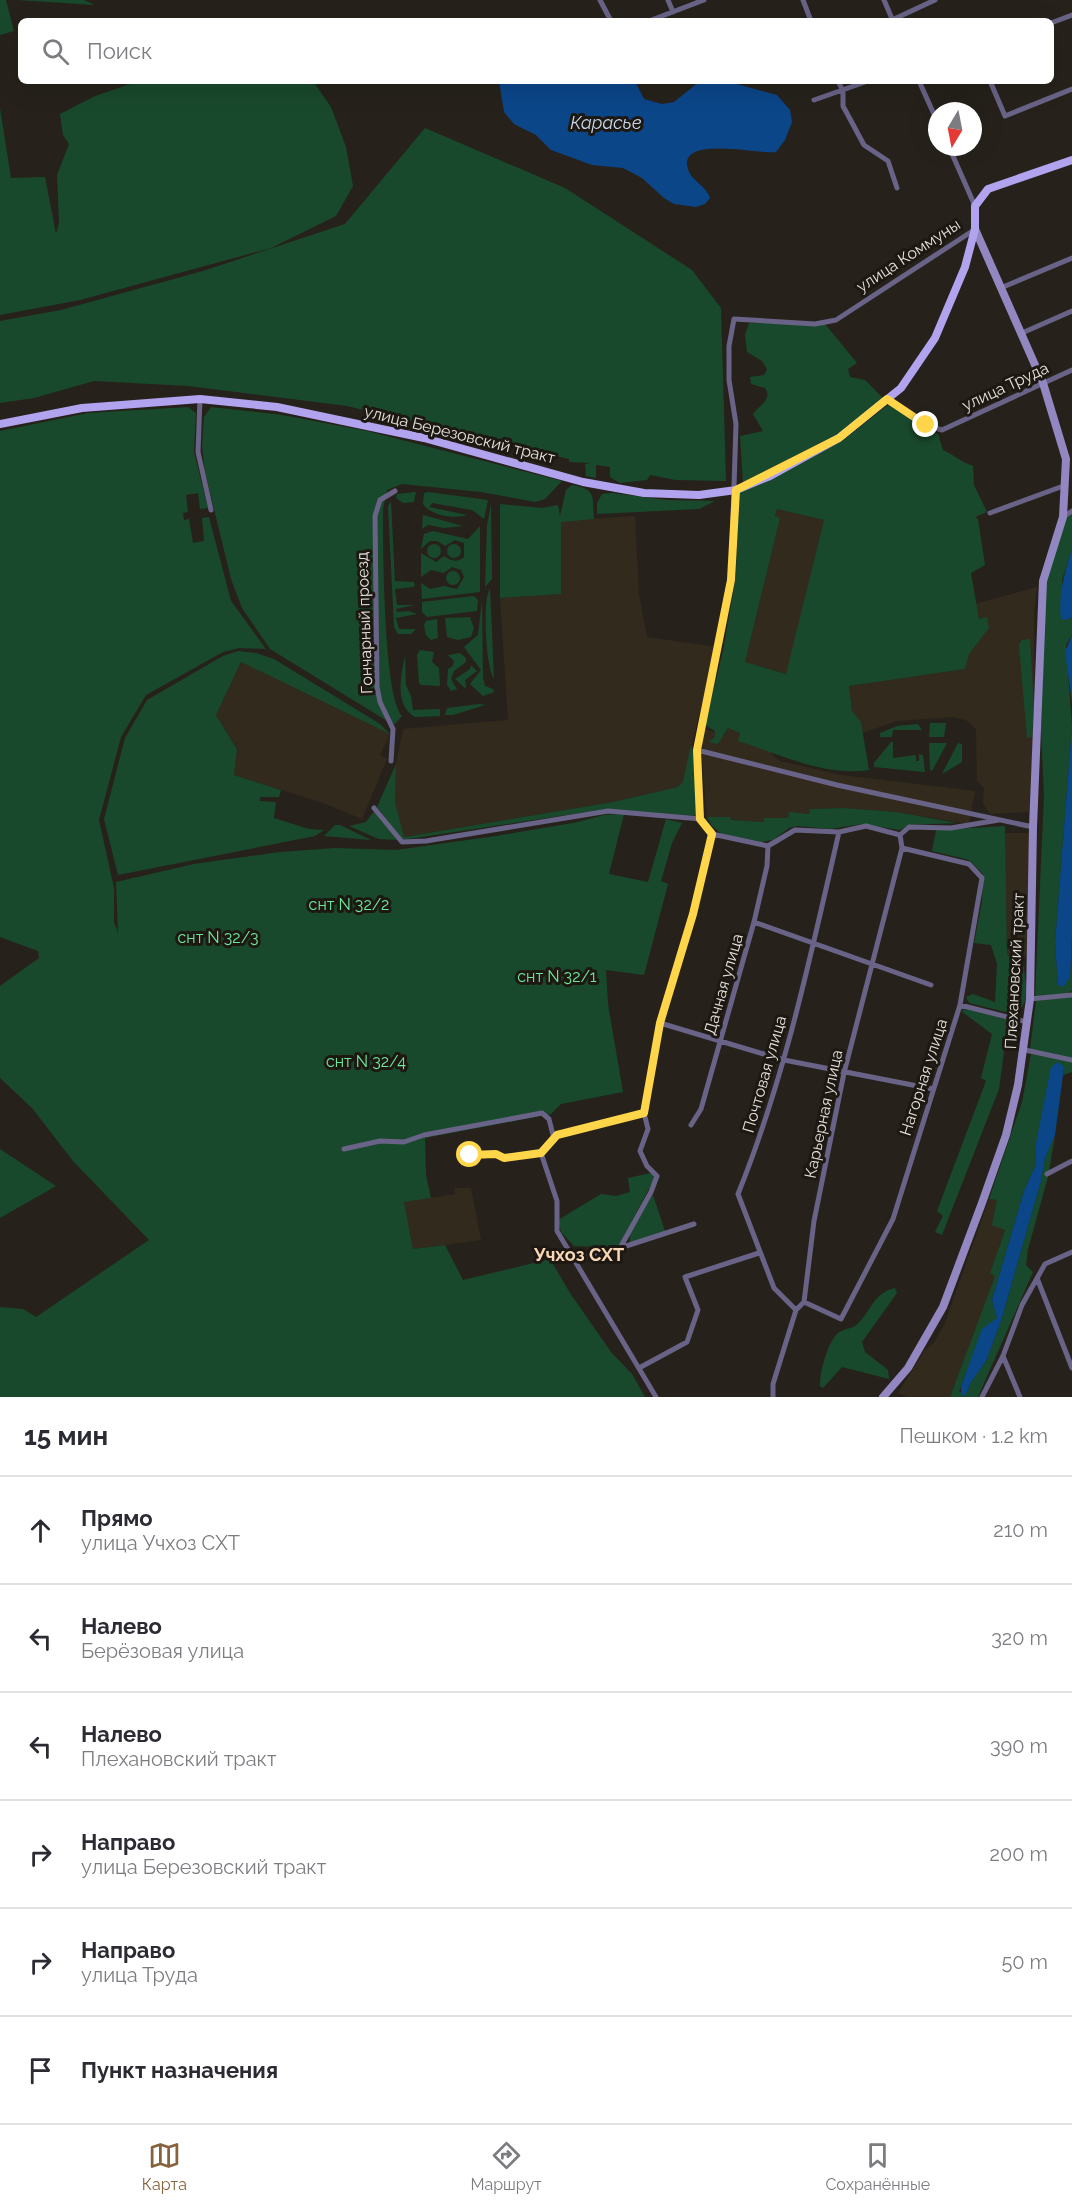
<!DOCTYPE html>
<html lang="ru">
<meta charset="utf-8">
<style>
:root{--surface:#fff;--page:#f2f2f3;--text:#2b2b33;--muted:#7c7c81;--line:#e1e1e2;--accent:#86613b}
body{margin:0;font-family:Raleway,sans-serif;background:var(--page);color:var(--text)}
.compass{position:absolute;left:928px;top:102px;width:54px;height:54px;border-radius:50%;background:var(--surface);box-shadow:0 6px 24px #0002;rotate:190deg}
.stop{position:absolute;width:18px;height:18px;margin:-14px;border:4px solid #ffd54a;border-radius:50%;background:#fff}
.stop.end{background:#ffd54a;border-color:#fff;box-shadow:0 2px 6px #0008}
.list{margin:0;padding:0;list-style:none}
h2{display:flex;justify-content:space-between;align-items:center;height:78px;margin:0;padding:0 24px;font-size:26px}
h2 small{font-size:20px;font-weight:400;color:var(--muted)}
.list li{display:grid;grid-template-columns:39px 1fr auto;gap:18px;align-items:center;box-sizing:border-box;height:108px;padding:0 24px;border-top:2px solid var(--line)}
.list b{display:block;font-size:22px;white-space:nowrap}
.list p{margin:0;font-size:20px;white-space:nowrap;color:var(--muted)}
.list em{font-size:20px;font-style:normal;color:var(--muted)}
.icon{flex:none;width:33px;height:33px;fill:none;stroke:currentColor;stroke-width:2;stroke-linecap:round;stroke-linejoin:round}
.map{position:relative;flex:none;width:1072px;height:1397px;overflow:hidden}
.search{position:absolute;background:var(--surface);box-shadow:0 6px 24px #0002;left:18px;right:18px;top:18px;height:66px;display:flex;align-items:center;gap:15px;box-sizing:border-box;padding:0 21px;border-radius:9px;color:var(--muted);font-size:22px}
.sheet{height:726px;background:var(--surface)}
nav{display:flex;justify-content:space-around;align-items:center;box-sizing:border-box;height:84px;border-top:2px solid var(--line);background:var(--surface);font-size:16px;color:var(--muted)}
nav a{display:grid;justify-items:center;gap:3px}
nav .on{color:var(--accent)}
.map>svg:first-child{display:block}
.built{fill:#332a1e}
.green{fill:#19492c;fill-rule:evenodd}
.water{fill:#0b4689}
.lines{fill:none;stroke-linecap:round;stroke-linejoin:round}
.street{stroke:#696387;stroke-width:5}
.secondary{stroke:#9287c1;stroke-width:8}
.primary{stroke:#b2a3ee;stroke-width:8}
.route{stroke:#ffd54a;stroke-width:8}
.labels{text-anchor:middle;stroke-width:6;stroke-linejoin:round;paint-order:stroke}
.street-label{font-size:16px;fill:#e6e3de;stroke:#1d1812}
.park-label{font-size:16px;fill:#6ce89b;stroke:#1d1812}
.water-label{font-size:18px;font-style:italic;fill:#c9d7eb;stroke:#1d1812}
.neighbourhood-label{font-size:18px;font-weight:bold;fill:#fad7b5;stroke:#1d1812}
</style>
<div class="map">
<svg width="1072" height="1397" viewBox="0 0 1072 1397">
<rect width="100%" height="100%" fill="#26221b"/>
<path class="built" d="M777,509L824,520L787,674L745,662L780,518L775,517Z
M635,516L639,594L647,637L716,647L683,781L678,787L613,802L403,837L395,802L396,764L403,729L508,720L500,598L560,594L561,521Z
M1037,587L1034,611L1035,714L1029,812L990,814L983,803L984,788L977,781L976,729L966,720L952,717L897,721L862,733L861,722L852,711L849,686L965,669L969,654L989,628L980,619L975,604Z
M241,662L390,734L380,755L387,759L362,819L323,803L234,775L237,748L216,715Z
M728,728L741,733L738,741L773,752L772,755L780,761L841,775L975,791L969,824L897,812L843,808L810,809L809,814L789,813L788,818H764V822L730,820V817H707L701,747L704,729L725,735Z
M1005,833H1030L1028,955L1017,957L1012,962L1007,953Z
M454,1188H471L481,1240L413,1249L404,1202L455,1194Z
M989,1199L997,1200L1005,1229L990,1273L995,1276L950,1397H907L898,1393L925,1350L935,1342L945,1323Z"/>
<path class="green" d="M0,0H6L14,31L0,35Z
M17,0H84L95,5Z
M139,81H313L331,107L346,147L353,186L336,216L271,248L80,300L0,315V108L11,178L45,177L56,234L59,223L57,175L69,144L63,135L60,114L95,96Z
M425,128L565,188L692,270L721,308L726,481L676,480L650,475L647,480L620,483L610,477V467L596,465V478L586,476L585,464L590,463L569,462V459L347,406L188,386L94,381L34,398L0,403V321L61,310L203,271L345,224Z
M749,323L825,324L857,363L848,369L850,377L865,380L883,398L839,436L796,460L743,483L740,436L763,431L753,414C759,405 773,400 765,388L751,384L750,377L764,375L767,369L762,361L747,352L745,335Z
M889,404L938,434L943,450C954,455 961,462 973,466L974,485L987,512L975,517L978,519L985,565L971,573L979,619L987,617L989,628L969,654L965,669L849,686L852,711L861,722L869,770C826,777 778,754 738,741L740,733L728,728L718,744L709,742L715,737V731L705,725L723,651L736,576L738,493L841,442ZM777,509L824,520L786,674L745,662L780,518L775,516Z
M188,407L196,413L194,452L208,508L200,509L198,493L186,495L188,512L183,513L184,520L189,519L193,543L204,541L202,518L209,517L231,601L266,649L239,648L223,652L146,695L121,737L99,820L114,888V922L118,933L116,882L194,864L280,852L335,848L396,850L496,836L578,822L604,815L624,814L609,874L648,882L666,819L682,823L672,843L661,881L668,884L644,975L606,970L608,1004L623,1092L561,1104L551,1114L425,1138L426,1175L431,1198L404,1202L413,1249L445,1245L463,1280L550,1259L570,1293L611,1352L632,1374L645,1397H0V1307L23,1309L36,1317L149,1240L73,1161L32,1108L0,1078V986L39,958L38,951L0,937V431L88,413Z
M211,407L282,415L367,431L562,481L545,499L536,502L481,492L402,484L387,490L383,509C383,543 383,696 402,716L395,724L384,719L270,649L242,608L231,579L205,472L202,445L204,417Z
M572,485C597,489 592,497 594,519L561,522V594L500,598V504L542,508L558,505L560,516L566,490Z
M416,492L414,502L403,503L396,498L397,494Z
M428,492L488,500L484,519L472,510L432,503L429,507L467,515C454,519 431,516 423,504L424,493Z
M612,493L667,500L715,501L699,509L597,514V503L602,494Z
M391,501L395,581L414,582L415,585L413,587L395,589L397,605H415L396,609L397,612L409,611L417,614L396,618L399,629H416L411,634H398L394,627L388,507Z
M491,504L492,579L485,587L487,525Z
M1072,513V549L1062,580L1066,620L1072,617V635L1066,645L1072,726L1055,943L1058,985L1070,977L1072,937V991L1065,994L1035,997L1044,796L1041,731L1045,585L1066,518Z
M423,515L463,526L444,528L428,525L422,529Z
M480,526V592L422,599L421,583L430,589L444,586L457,589L464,577L461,570L452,567L444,573L431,570L421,577V553L436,562L444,556C451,561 457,563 464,557V543L455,540L445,546L437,541H430L421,549L424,534L433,531L468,539Z
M427 551a7 7 0 1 1 14 0a7 7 0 1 1-14 0Z
M447 551a7 7 0 1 1 14 0a7 7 0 1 1-14 0Z
M446 578a7 7 0 1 1 14 0a7 7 0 1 1-14 0Z
M490,589L494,678C486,671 482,598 490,589Z
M474,596L478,600L477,611L427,617L422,612V602Z
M482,600L483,678L485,686L493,689L494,692L483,696L470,684L481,670L464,647L478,635Z
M470,617L474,628L471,637L458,640L447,637L445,618Z
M437,619L438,638L431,640L426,635L424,625L426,621Z
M1030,639L1034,707L1032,737L1027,738L1019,645L1022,640Z
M420,650L434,652L432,662L439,668L440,686L421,685L419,683L417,655Z
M238,651L256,653L274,659L380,724L390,734L241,662L216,715L237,749L234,775L281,790L279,797H260V801L276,802L274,818L309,829L324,830L315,836L118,875L104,819L125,738L147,700L223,656Z
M460,653L466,658V662L454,671L451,679L457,689L451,691L447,685L448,669L452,667L454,661L448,655Z
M405,656L406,685L411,696L413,710L438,709H440V716L415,717C394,705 401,676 405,656Z
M471,665L477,671L465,680L466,689L455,679L470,669Z
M480,704L485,705L453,715H445L447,708Z
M930,723H946L944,737H929Z
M918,724L922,730H893L892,737H880V733L897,726Z
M891,742H893V758L916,755V761H919V754L923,755L925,772L874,767V763Z
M947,743L932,771L930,770L929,743Z
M958,743L962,744V762L942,774Z
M691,745L695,758L698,816L606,809L402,840L377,807L396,764L395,802L404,837L613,802L678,787L683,781Z
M843,808L897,812L957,823L908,825L900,830L862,824L830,829L798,826L789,828L773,840L761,842L722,834L712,826L707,817H730L731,820L764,822V818H788L789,812L809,814L810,809Z
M375,810L398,840L379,839L349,826L366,822Z
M335,825H340L371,840L324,836Z
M1005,826L1007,953L1012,962L1017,957L1023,960C1024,978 1034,1004 1014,1014L969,1003L966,997L973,994L995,1002L997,964L991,945L974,943L982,902L983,874L969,860L932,851L936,830Z
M1072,997V1058L1030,1049L1036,1001Z
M966,1009L1016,1022L1017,1025L1014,1037L1006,1036L999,1089L942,1235L935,1232L943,1216L937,1211L986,1081L981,1078L992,1034L961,1011Z
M1031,1054L1072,1062V1072L1063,1075L1064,1067L1041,1126L1035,1147L1036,1164L1024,1191L992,1300L997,1318L970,1363L959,1392L966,1394L971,1382L986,1361L1001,1321L1041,1181L1045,1158L1055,1135L1048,1177L1028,1249L1026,1265L1033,1272L978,1397H950L995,1276L990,1273L1005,1230L992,1225L997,1200L989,1199L1022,1102Z
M0,1149L56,1186L0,1218Z
M651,1173L655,1177L618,1248L574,1246L561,1232L558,1220L601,1194L616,1196L630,1192L628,1178Z
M653,1195L665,1231L630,1243C627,1226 643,1208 653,1195Z
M895,1288L897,1293L862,1342L865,1352L888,1370L889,1379L842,1367L823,1388L820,1386C820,1372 827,1343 838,1333C843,1329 850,1329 855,1326C870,1315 872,1293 895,1288Z"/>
<path class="water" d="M499,81H635L644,99L662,104L674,102L700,81H726L777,95L790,110L792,122L785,140L776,152C761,155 677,134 688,169C691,181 706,185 710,198L705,204L696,207L674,204L664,198L642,178L623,168L592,165L551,150L536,135L514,124L504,112Z
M1072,549V617L1066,620L1061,619C1058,594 1065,571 1072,549Z
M1072,635V702L1065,652Z
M1072,726V937L1070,977L1063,987L1058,985L1055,943Z
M1058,1062L1064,1067L1063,1075L1055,1135L1045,1158L1041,1181L1001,1321L986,1361L971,1382L966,1394L961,1396V1387L982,1329L997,1318L992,1300L1024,1191L1036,1164L1035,1148L1051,1067Z"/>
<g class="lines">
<path class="street" d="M600,0L611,21
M668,0L673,12
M803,0L811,21
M884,0L893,21
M892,20L935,0
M649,21L704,0
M1051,23L1072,15
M838,81L843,91V106L864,145L888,161L897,188
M919,81L937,121
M990,81L1005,116L1072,89
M814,100L868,81
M949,147L975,206
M1003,287L1072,258
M1022,333L1072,311
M200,399L198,452L211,510
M887,399L926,425L942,430L1072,370
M990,513L1066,485
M1063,517L1072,511
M697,750L837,785L1033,827
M391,761L393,729L380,702L377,687L375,516L380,500L395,491
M374,808L402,842L426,841L608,811L701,819L712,834L768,846L795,830L839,832L866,826L900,835L909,827L951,828L999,820
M701,819L697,750L731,580L736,424L729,380V346L734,319L815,324L836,320L974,230
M754,922L931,985
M1030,999L1072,995
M960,1005L1027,1022
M660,1023L784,1060L933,1089
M1025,1050L1072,1060
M691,1125L701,1109L754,922L767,866L768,846
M344,1149L380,1141L404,1142L424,1135L542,1113L549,1119L554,1139
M541,1153L557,1201V1231L656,1397
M470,1155L496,1154L504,1159L541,1153L557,1135L644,1113
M1047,1174L1072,1161
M620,1248L694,1224
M576,1259L620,1248L651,1192L657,1176L647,1166L640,1151L648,1129L644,1113L660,1023L693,914L712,834
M1037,1278L1072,1368
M804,1302L841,1319L893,1219L960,1005L982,878L969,864L902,848
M796,1310L774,1288L738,1194C785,1078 811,954 839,832
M1003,1356L1020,1397
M639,1368L687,1342L698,1310L685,1277L759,1253
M773,1397V1384L796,1310L804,1302L814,1221L844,1073L902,848L900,835
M982,1397L1003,1356L1022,1305L1045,1264L1072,1252"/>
<path class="secondary" d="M883,1397L908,1368L943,1307L982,1203L1006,1135L1018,1085L1030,999L1033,827L1043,581L1063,517L1066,459L1043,383L975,229"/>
<path class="primary" d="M0,424L82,408L200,399L277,407L424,438L583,482L644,493L699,495L736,490L770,476L839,438L901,388L935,338L965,267L975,229V206L988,189L1072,160"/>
</g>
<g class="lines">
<path class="route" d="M470,1155L496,1154L504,1158L541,1153L557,1135L644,1113L660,1023L693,914L712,834L700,819L697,750L731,580L736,490L839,438L887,399L926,425"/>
</g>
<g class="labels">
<g class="street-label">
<text transform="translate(908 255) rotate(-33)" y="6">улица Коммуны</text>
<text transform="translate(1005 386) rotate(-25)" y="6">улица Труда</text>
<text transform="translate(460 434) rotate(14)" y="6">улица Березовский тракт</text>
<text transform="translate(364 623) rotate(-92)" y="6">Гончарный проезд</text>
<text transform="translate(1014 971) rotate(-87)" y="6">Плехановский тракт</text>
<text transform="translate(723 984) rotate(-74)" y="6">Дачная улица</text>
<text transform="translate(764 1074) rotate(-74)" y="6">Почтовая улица</text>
<text transform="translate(923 1077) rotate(-72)" y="6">Нагорная улица</text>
<text transform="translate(823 1114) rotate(-78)" y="6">Карьерная улица</text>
</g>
<g class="park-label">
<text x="349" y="910">снт N 32/2</text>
<text x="218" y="943">снт N 32/3</text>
<text x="557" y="982">снт N 32/1</text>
<text x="366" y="1067">снт N 32/4</text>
</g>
<g class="water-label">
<text x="606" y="129">Карасье</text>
</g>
<g class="neighbourhood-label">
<text x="579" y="1261">Учхоз СХТ</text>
</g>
</g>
</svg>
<svg class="compass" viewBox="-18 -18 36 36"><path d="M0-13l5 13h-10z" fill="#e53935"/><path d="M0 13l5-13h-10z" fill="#7c7c81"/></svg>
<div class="stop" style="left:470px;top:1155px"></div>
<div class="stop end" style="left:926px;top:425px"></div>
<div class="search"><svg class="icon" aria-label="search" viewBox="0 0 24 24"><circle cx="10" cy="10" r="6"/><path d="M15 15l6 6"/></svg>Поиск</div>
</div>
<section class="sheet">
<h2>15 мин<small>Пешком · 1.2 km</small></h2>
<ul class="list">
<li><svg class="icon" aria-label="ahead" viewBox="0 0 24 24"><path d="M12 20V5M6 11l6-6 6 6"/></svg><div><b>Прямо</b><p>улица Учхоз СХТ</p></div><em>210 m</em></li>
<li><svg class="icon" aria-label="left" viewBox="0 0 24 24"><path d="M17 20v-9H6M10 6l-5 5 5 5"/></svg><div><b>Налево</b><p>Берёзовая улица</p></div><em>320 m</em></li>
<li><svg class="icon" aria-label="left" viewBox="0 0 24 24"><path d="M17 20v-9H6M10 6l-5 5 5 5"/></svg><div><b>Налево</b><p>Плехановский тракт</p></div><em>390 m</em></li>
<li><svg class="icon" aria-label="right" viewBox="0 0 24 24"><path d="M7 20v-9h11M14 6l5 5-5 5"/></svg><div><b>Направо</b><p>улица Березовский тракт</p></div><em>200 m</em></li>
<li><svg class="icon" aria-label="right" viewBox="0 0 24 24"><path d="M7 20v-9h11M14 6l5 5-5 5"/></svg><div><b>Направо</b><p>улица Труда</p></div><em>50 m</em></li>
<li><svg class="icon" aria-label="arrive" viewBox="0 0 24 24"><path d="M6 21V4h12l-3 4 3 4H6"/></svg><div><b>Пункт назначения</b></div></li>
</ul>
</section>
<nav>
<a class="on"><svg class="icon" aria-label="map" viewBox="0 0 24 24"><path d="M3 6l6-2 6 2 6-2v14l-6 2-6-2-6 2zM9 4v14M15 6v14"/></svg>Карта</a>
<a><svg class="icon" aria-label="directions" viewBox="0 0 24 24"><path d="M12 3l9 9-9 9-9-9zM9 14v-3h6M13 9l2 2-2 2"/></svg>Маршрут</a>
<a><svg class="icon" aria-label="saved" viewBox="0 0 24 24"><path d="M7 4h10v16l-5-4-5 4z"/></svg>Сохранённые</a>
</nav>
